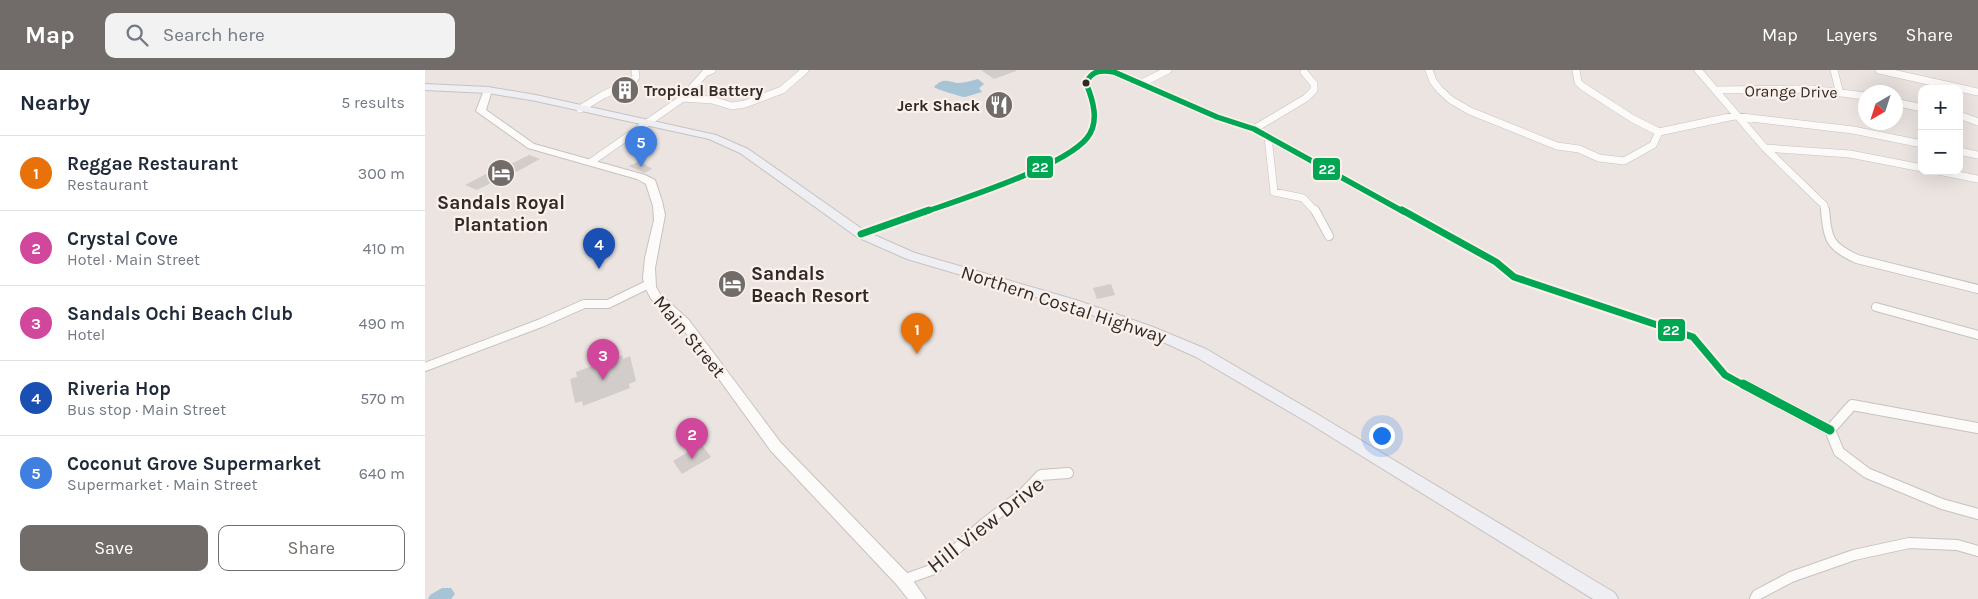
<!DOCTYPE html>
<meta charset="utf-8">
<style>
:root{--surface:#fff;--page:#f2f2f3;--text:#1f2937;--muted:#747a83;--line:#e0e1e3;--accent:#716c69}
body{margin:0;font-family:Karla,sans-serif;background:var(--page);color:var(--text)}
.controls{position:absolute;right:15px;top:15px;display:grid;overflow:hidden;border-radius:10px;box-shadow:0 5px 20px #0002}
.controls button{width:45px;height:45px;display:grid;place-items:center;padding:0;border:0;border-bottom:1px solid var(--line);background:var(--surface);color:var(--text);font:25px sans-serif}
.compass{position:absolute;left:1433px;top:15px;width:45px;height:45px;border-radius:50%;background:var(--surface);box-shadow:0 5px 20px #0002;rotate:219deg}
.you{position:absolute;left:956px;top:365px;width:18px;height:18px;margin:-12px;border:4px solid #fff;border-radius:50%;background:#1a73e8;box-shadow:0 0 0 8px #1a73e833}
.badge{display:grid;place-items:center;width:32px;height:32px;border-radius:50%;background:var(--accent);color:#fff;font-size:16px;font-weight:700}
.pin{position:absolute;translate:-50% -41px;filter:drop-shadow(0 1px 2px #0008)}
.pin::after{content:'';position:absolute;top:26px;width:18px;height:15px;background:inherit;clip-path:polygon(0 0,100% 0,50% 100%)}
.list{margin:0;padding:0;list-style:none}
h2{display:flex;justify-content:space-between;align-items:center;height:65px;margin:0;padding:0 20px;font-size:21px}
h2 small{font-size:16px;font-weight:400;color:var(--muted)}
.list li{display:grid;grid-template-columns:32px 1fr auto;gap:15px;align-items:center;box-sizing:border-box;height:75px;padding:0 20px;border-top:1px solid var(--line)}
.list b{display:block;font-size:19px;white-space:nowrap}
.list p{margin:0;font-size:16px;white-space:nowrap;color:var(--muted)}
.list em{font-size:16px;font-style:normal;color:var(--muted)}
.actions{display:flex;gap:10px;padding:15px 20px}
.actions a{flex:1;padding:11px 0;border:1px solid var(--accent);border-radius:10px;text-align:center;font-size:18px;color:var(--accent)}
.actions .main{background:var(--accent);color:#fff}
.icon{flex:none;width:28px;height:28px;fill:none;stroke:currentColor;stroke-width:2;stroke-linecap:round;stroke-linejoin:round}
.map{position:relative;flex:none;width:1553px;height:529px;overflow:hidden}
header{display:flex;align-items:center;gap:30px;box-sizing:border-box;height:70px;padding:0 25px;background:var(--accent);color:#fff}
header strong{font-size:24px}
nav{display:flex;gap:28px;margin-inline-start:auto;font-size:18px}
.search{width:350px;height:45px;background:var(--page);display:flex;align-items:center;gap:12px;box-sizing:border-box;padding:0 18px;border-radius:10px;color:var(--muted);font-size:19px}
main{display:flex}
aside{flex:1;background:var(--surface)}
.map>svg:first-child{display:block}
.water{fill:#a7c3d6}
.building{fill:#d2ccca}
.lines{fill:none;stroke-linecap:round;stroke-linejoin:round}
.street-far2-casing{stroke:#c7c2bf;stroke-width:8}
.street-far1-casing{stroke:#c7c2bf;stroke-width:10}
.street-casing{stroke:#c7c2bf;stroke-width:12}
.secondary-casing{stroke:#c7c2bf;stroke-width:2}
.primary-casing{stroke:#c6c3c2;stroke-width:2}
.street-far2{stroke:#fcfbfa;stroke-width:7}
.street-far1{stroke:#fcfbfa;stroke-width:8}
.street{stroke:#fcfbfa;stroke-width:10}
.secondary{fill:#fcfbfa;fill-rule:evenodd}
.primary{fill:#eeeef3;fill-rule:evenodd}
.bus-1-far2-casing{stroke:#fcf0ea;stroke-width:9}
.bus-1-far1-casing{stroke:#fcf0ea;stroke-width:11}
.bus-1-casing{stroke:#fcf0ea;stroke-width:12}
.bus-1-far2{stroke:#00a651;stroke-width:5.5}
.bus-1-far1{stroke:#00a651;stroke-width:7}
.bus-1{stroke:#00a651;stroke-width:9}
.bus-dot{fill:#302b29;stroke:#fcf0ea;stroke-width:2}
.labels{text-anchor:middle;stroke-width:4.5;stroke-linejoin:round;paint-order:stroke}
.far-poi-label{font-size:16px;font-weight:bold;fill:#302b29;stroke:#fcf0ea;text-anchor:start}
.far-street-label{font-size:16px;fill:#302b29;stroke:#fcf0ea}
.poi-label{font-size:19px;font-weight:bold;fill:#302b29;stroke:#fcf0ea}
.street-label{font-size:19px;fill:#302b29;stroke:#fcf0ea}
.near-street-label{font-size:22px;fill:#302b29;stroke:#fcf0ea}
.line-badge{stroke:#fcf0ea;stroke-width:2}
.badge-label{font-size:14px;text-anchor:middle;font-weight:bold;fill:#fff}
</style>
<header>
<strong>Map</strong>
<div class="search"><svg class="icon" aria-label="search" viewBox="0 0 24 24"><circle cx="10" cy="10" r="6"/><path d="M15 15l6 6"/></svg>Search here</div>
<nav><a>Map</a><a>Layers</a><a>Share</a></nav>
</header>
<main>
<aside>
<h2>Nearby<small>5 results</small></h2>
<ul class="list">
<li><span class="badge" style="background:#e8710a">1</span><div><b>Reggae Restaurant</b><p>Restaurant</p></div><em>300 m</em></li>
<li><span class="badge" style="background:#d1479c">2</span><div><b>Crystal Cove</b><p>Hotel · Main Street</p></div><em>410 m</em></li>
<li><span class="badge" style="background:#d1479c">3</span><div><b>Sandals Ochi Beach Club</b><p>Hotel</p></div><em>490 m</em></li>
<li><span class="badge" style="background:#1a4fb4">4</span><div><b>Riveria Hop</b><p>Bus stop · Main Street</p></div><em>570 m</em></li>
<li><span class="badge" style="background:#3f7fe0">5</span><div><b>Coconut Grove Supermarket</b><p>Supermarket · Main Street</p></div><em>640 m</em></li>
</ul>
<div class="actions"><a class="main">Save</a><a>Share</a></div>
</aside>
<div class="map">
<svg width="1553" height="529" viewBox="0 0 1553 529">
<rect width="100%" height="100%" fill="#ebe4e1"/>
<path class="water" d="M553,9L559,14L554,18L557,22L540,27C536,27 511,19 509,17C518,8 522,11 532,13C538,13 546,11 553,9Z
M17,518H26L30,524L26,529H3L5,525Z"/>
<path class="building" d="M556,0H591V1L569,9Z
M207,17L211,31L187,27Z
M104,85L115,89L69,114L66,113L52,120L40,115L84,92L88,93Z
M215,91L227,99L219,103L204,96Z
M686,214L690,225L672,229L668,218Z
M197,285L198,289L205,286L211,311L204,314L205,318L158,336L157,331L150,333L145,309L152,307L151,302Z
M276,374L286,387L257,404L248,391Z"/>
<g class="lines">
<defs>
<path id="street-far2" d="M1004,0L1008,11L1015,20L1026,30L1045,41L1132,76L1154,79L1174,88L1199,91L1228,75L1234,62L1208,49L1157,16L1153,12L1151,0
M1273,0L1340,78L1399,135L1400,142
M1409,0L1414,20
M1454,0L1553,22
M715,14L743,0
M1291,20L1385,19L1440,26
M258,28L287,30L307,36L320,34L357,20L380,0
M1470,32L1497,38
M155,39L178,25L208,11L211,7L210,0
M1534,45L1553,52
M829,59L881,28L889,20V14L879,2
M1234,62L1309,46L1428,60L1497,74
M843,67L849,122L878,128L891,142
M1340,78L1425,84L1497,98
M1534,81L1553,85
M166,92L258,28L280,3L287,0
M1513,101L1553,109
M500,142C537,129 640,96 662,68C675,52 668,30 661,13C667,0 676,0 689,2L792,47L829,59L979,142"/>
<path id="street-far1" d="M890,140L904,166
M977,140L1071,192L1089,207L1268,267L1300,305L1320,316
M1400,140C1403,170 1404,176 1432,189L1553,219
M436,164L504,140
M1451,237L1553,265
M0,297L116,253L159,234H183L224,214"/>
<path id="street" d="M1318,314L1405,360
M1553,358L1427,335L1405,360L1414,382L1442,403L1517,434L1553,444
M478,510L509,499L560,453L598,424L616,405L643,403
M1330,529L1332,525L1366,507L1429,485L1484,473L1532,475L1553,481"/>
<path id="secondary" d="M63,17L67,20L61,40L109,74L220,105L230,110L237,131L240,145L230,198L231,217L235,224L263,249L356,373L484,505L501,529H483L472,515L346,381L255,255L226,229L220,217L218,208L220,188L229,150L228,136L221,114L212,109L103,78L51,41L59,20Z"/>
<path id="primary" d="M0,14L63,17L111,25L291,65L323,79L440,161L490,183L651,230L728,257L781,279L892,344L1190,523L1193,529H1168L882,352L771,287L718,263L641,236L482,189L432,167L315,83L284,69L111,31L63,23L0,20Z"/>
</defs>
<use href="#street-far2" class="street-far2-casing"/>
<use href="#street-far1" class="street-far1-casing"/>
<use href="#street" class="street-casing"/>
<use href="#secondary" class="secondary-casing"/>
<use href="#primary" class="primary-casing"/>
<use href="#street-far2" class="street-far2"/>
<use href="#street-far1" class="street-far1"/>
<use href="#street" class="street"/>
<use href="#secondary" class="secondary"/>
<use href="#primary" class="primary"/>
<defs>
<path id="bus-1-far2" d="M500,142C537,129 640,96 662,68C675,52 668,30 661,13C667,0 676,0 689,2L792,47L829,59L979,142"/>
<path id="bus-1-far1" d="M977,140L1071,192L1089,207L1268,267L1300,305L1320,316
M436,164L504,140"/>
<path id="bus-1" d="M1318,314L1405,360"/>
</defs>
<use href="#bus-1-far2" class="bus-1-far2-casing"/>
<use href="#bus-1-far1" class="bus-1-far1-casing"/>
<use href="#bus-1" class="bus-1-casing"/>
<use href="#bus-1-far2" class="bus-1-far2"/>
<use href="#bus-1-far1" class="bus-1-far1"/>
<use href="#bus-1" class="bus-1"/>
</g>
<defs>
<symbol id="building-disc" viewBox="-11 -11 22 22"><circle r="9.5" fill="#716c69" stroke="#fcf0ea"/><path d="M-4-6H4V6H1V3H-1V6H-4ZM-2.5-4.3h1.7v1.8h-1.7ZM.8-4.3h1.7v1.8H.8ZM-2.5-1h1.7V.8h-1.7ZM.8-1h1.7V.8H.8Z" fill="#fff"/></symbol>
<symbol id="restaurant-disc" viewBox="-11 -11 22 22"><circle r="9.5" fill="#716c69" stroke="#fcf0ea"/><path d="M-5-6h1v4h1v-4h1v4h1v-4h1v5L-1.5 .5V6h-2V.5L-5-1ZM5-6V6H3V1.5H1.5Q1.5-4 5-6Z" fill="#fff"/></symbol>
<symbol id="hotel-disc" viewBox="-11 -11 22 22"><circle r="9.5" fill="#716c69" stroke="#fcf0ea"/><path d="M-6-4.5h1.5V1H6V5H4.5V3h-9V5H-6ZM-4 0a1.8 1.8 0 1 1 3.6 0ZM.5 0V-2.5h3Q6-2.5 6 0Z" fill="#fff"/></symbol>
</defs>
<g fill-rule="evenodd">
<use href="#building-disc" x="184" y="4" width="32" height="32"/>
<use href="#restaurant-disc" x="558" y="19" width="32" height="32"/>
<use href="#hotel-disc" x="60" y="87" width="32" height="32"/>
<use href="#hotel-disc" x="291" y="198" width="32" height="32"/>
</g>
<circle class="bus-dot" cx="661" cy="13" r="4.5"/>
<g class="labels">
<g class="far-poi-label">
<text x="219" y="26">Tropical Battery</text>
<text x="555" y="41" text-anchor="end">Jerk Shack</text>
</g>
<g class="far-street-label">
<text transform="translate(1366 21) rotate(1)" y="6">Orange Drive</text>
</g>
<g class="poi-label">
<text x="76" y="139">Sandals Royal<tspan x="76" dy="22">Plantation</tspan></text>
<text x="326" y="210" text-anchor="start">Sandals<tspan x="326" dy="22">Beach Resort</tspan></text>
</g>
<g class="street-label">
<text transform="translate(639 234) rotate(18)" y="7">Northern Costal Highway</text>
<text transform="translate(265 266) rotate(50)" y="7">Main Street</text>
</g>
<g class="near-street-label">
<text transform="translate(560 454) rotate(-38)" y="8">Hill View Drive</text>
</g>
</g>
<g class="line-badge">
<rect x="601" y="85" width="28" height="24" rx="5" fill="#00a651"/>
<rect x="887" y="87" width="29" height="24" rx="5" fill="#00a651"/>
<rect x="1232" y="248" width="29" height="24" rx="5" fill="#00a651"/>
</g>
<g class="badge-label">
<text x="615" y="102">22</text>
<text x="902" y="104">22</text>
<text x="1246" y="265">22</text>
</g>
</svg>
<div class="controls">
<button>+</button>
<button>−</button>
</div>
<svg class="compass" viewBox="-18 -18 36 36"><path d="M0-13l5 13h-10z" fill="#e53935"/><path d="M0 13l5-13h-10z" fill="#747a83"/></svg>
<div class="you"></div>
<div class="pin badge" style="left:492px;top:284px;background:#e8710a">1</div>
<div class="pin badge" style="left:267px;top:389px;background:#d1479c">2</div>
<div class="pin badge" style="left:178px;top:310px;background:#d1479c">3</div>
<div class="pin badge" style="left:174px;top:199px;background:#1a4fb4">4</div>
<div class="pin badge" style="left:216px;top:97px;background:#3f7fe0">5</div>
</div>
</main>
